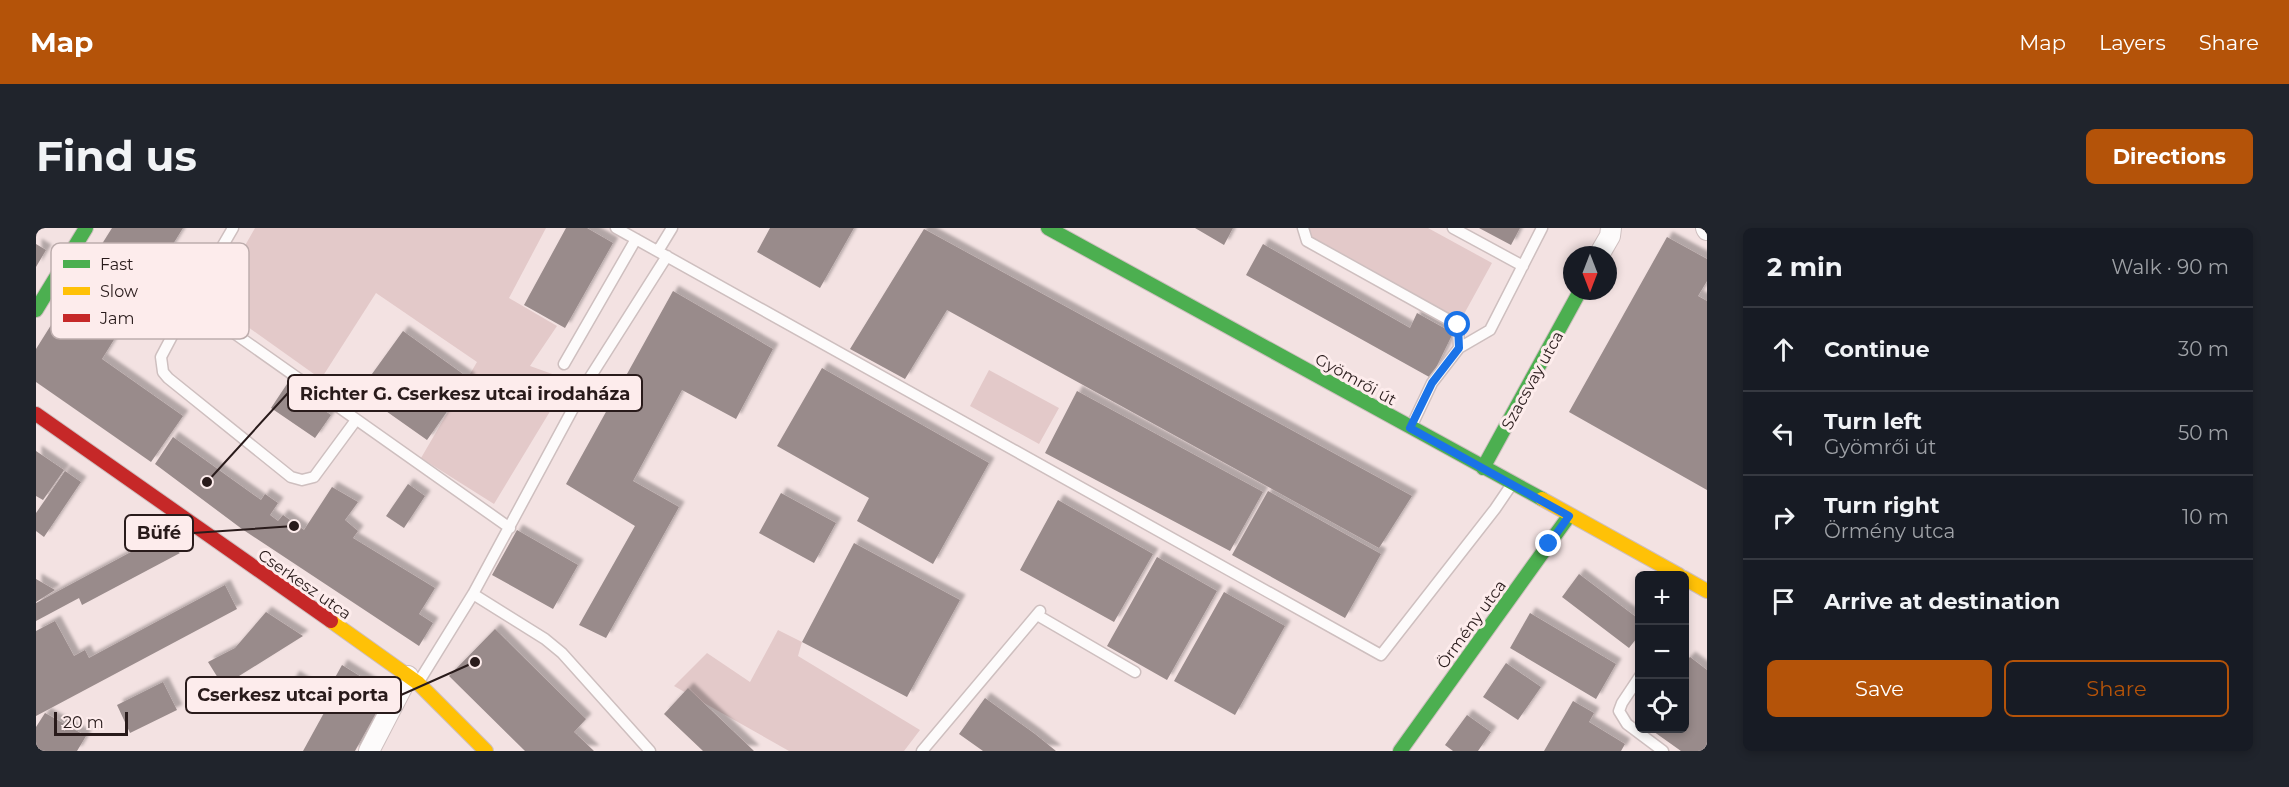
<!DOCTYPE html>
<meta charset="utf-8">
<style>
:root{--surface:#171b24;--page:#20242c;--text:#f1f3f6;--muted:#9ea1a6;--line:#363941;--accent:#b45309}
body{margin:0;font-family:Montserrat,sans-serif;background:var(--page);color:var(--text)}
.controls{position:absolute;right:18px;bottom:18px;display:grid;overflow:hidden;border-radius:9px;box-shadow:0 3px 9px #0003}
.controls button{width:54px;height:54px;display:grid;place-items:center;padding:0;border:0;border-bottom:2px solid var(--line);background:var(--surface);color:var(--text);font:30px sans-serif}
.compass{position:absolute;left:1527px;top:18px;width:54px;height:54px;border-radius:50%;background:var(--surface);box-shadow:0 3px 9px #0003;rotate:180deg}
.scale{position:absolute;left:18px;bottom:15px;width:74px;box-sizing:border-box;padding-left:6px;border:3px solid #291b1b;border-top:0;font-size:16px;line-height:21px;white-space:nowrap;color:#291b1b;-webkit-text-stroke:4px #fdecec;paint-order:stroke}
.stop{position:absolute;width:18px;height:18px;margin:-14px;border:4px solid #1a73e8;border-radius:50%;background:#fff}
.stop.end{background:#1a73e8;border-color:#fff;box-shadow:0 2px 6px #0008}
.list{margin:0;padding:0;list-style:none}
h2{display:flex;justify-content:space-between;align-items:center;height:78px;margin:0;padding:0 24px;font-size:26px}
h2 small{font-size:20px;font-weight:400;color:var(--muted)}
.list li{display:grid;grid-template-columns:39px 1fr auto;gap:18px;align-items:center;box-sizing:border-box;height:84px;padding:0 24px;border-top:2px solid var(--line)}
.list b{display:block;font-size:22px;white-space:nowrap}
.list p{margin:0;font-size:20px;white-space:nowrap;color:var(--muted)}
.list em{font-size:20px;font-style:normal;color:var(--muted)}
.actions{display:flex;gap:12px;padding:18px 24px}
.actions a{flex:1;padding:14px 0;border:2px solid var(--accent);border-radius:9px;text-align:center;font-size:21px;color:var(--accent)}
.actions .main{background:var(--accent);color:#fff}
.icon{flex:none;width:33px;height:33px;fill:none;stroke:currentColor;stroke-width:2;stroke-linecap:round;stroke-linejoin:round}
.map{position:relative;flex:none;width:1671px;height:523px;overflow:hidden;border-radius:9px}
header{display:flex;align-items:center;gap:36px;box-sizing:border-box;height:84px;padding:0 30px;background:var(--accent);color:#fff}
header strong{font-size:28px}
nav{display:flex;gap:33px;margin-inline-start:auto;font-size:21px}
.intro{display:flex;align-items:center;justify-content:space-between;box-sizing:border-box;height:144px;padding:0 36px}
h1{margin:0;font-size:42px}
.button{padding:15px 27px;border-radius:9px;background:var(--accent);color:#fff;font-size:21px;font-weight:700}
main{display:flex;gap:36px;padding:0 36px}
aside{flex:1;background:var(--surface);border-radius:9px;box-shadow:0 3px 9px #0003}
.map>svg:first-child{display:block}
.green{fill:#e3c9c9}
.building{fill:#998b8b;filter:url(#shadow)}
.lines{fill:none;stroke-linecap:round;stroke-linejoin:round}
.lane-casing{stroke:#cebfbf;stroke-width:13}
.street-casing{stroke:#cebfbf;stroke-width:22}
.fast-casing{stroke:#cebfbf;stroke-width:16}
.slow-casing{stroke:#cebfbf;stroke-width:16}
.jam-casing{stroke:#cebfbf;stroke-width:16}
.lane{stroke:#fdfbfb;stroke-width:10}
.street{stroke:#fdfbfb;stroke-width:20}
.fast{stroke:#4caf50;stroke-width:14}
.slow{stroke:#ffc107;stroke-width:14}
.jam{stroke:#c62828;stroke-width:14}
.route{stroke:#1a73e8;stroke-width:8}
.labels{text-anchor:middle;stroke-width:6;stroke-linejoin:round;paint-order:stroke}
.street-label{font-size:16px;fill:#291b1b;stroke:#fdecec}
.key{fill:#fdecec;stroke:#bdadad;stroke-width:1.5}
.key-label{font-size:16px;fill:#291b1b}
.leader{fill:none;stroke:#291b1b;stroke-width:2}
.callout-dot{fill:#291b1b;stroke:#fdecec;stroke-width:2}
.callout{fill:#fdecec;stroke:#291b1b;stroke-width:2}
.callout-label{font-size:18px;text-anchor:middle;font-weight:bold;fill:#291b1b}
</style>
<header>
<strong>Map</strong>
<nav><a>Map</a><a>Layers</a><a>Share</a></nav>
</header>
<div class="intro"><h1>Find us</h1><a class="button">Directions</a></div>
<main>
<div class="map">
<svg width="1671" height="523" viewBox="0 0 1671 523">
<defs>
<filter id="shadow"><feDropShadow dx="5.5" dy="-5.5" stdDeviation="1.5" flood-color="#0004"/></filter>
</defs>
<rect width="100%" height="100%" fill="#f3e2e2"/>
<path class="green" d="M219,0H510L473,70L521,98L494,138L533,152L458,276L385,230L441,134L340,65L285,151L177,74Z
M1273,0H1392L1456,35L1422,97L1271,13Z
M953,142L1023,180L1003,216L934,178Z
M742,402L766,414L762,428L884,502L868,523H753L638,458L671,425L714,454Z"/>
<path class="building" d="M76,0H147L66,131L147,188L115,234L0,154V121Z
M530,0H551L577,15L529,100L488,77Z
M734,0H818L784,60L721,24Z
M1159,0H1197L1188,17Z
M1443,0H1484L1475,17Z
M888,1L1376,268L1343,320L911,82L869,151L814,121Z
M1631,9L1671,31V53L1662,68L1671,73V262L1533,184Z
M0,16L10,22L0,39Z
M1227,16L1374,100L1381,85L1417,105L1395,150L1210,47Z
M637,63L737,121L700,191L646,162L597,253L643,279L570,410L543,397L599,298L530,256Z
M367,103L434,151L391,212L323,164Z
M786,140L953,235L897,336L821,293L833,270L741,218Z
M251,156L295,187L279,210L235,180Z
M1041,163L1227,264L1194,323L1009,225Z
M137,209L225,272L229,266L242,275L234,287L242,293L247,287L268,302L296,259L322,274L309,292L322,303L317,310L399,360L383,386L397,395L383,418L206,301L119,236Z
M0,223L28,242L7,272L0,268Z
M29,243L45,254L8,309L0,303V285Z
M372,256L389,268L368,300L350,288Z
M1232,263L1345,326L1309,390L1196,327Z
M745,265L800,295L778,335L723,305Z
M1022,272L1117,326L1078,394L984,342Z
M481,302L542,337L517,381L456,347Z
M121,310L144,325L46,377L43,370L0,393V375Z
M818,315L924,372L871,469L766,414Z
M1121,329L1181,363L1131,452L1071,418Z
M1543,346L1604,392V406L1593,420L1526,369Z
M0,351L19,362L0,374Z
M189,357L201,381L0,488V403L19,393L38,428L49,422L53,430Z
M1188,364L1249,398L1199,487L1138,453Z
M230,384L267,408L187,458L172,434L199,420Z
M1494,385L1580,436L1560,471L1474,420Z
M459,401L550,491L538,504L558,523H489L413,448Z
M1654,429L1671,442V523H1645L1614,501H1648V435Z
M1470,435L1505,459L1482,492L1447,469Z
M306,437L351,465L319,523H267L289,483L286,482L299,457L296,455Z
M258,448L280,462L267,482L246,469Z
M127,454L141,482L94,505L81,477Z
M652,460L718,523H667L628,486Z
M949,470L999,506L1020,523H947L923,506Z
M1537,473L1558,485L1553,494L1589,516L1585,523H1508Z
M9,485L50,508L41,523H0V499Z
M1431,487L1455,504L1442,523H1417L1409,517Z"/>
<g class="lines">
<defs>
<path id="lane" d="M197,0L154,74L474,300
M580,0L1345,427L1459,281L1476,256
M1267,0L1271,13L1422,97L1423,120
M1417,0L1487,38
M622,23L636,0
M154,74L125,129L127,144L132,150L255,249L266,252L278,249L320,192
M528,136L600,11
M1376,197L1396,155L1423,120L1454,102L1506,0
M437,366L509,411L526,425L614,523
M1001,387L1099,444
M1604,448L1586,475L1583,483L1591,496L1627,523
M382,455L437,366L553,151L631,28
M886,523L1004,383"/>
<path id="street" d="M1670,0L1671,2
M1563,27L1574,8L1575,0
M333,523L372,448"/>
<path id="fast" d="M1012,0L1506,271
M0,82L50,0
M1447,240L1544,63
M1364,523L1533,288"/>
<path id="slow" d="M1506,271L1643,347
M1648,350L1671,363
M295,393L382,455L450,523"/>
<path id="jam" d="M0,186L295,393"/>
</defs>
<use href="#lane" class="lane-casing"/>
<use href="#street" class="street-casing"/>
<use href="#fast" class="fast-casing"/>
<use href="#slow" class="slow-casing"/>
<use href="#jam" class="jam-casing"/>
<use href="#lane" class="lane"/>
<use href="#street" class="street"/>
<use href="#fast" class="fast"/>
<use href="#slow" class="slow"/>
<use href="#jam" class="jam"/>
</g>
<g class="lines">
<path class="route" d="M1422,97L1423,120L1396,155L1374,200L1533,288L1513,316"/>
</g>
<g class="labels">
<g class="street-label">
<text transform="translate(1320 151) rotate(29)" y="6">Gyömrői út</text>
<text transform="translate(1496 152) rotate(-61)" y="6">Szacsvay utca</text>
<text transform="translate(269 356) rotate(35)" y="6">Cserkesz utca</text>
<text transform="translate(1435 396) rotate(-54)" y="6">Örmény utca</text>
</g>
</g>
<rect x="15" y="15" width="198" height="96" rx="9" class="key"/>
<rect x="27" y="32" width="27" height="8" fill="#4caf50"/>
<rect x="27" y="59" width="27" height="8" fill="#ffc107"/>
<rect x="27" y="86" width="27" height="8" fill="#c62828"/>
<g class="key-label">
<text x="64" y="42">Fast</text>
<text x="64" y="69">Slow</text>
<text x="64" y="96">Jam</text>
</g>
<path class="leader" d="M171 254L252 165M258 298L157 305M439 434L365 467"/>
<g class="callout-dot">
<circle cx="171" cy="254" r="6"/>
<circle cx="258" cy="298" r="6"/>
<circle cx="439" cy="434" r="6"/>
</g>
<g class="callout">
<rect x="252" y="147" width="354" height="36" rx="6"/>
<rect x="89" y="287" width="68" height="36" rx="6"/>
<rect x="150" y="449" width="215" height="36" rx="6"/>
</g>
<g class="callout-label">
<text x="429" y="172">Richter G. Cserkesz utcai irodaháza</text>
<text x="123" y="311">Büfé</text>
<text x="257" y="473">Cserkesz utcai porta</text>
</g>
</svg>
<div class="controls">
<button>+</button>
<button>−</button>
<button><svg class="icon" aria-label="locate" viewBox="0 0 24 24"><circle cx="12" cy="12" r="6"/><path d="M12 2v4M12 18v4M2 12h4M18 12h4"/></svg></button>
</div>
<svg class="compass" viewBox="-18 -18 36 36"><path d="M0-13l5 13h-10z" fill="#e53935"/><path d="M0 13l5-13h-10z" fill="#9ea1a6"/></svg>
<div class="scale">20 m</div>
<div class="stop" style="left:1422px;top:97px"></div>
<div class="stop end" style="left:1513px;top:316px"></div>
</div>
<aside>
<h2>2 min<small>Walk · 90 m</small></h2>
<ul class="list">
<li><svg class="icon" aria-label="ahead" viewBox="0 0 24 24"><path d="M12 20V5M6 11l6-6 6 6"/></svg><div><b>Continue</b></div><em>30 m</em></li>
<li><svg class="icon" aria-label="left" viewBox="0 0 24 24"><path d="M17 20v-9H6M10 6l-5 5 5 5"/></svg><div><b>Turn left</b><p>Gyömrői út</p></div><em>50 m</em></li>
<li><svg class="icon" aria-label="right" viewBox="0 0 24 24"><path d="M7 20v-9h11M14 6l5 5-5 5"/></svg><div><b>Turn right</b><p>Örmény utca</p></div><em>10 m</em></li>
<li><svg class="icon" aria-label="arrive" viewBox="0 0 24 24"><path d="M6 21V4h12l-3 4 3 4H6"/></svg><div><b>Arrive at destination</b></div></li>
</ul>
<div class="actions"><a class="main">Save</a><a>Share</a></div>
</aside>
</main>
